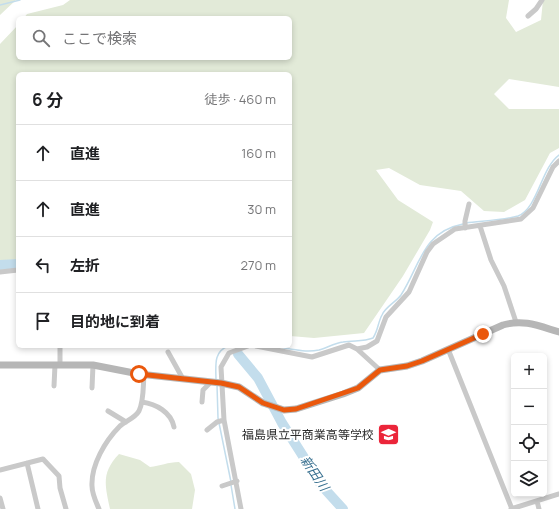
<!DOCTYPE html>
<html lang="ja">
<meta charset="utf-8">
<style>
:root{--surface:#fff;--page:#f6f6f6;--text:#202124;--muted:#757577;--line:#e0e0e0}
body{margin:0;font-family:Manrope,"Noto Sans JP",sans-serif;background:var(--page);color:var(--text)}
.controls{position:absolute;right:12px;bottom:12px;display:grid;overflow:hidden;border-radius:6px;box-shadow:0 2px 6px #0003}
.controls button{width:36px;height:36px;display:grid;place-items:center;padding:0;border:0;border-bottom:1px solid var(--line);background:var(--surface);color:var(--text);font:20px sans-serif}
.stop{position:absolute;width:12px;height:12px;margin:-9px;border:3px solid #ea580c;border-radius:50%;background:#fff}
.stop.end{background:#ea580c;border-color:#fff;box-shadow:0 1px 4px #0008}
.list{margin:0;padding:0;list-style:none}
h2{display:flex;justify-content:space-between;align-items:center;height:52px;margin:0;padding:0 16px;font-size:17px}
h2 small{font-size:13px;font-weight:400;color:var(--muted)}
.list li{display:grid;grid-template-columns:26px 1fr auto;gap:12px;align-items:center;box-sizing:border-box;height:56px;padding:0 16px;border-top:1px solid var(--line)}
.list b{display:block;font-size:15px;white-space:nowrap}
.list em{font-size:13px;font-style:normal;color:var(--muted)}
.icon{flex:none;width:22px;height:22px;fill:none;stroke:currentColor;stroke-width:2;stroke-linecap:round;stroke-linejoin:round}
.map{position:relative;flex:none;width:559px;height:509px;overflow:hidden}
.search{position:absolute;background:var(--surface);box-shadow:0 2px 6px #0003;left:16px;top:16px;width:276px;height:44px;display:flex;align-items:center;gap:10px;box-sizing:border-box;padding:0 14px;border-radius:6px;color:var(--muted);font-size:15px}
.panel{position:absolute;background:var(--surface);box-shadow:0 2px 6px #0003;left:16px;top:72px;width:276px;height:276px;border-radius:6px}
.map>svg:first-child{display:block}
.green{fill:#e2ead8}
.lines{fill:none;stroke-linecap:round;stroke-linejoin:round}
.stream{stroke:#c3ddec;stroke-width:1.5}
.river{stroke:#c3ddec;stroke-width:10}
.street{stroke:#c9c9c9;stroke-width:5}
.secondary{stroke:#b6b6b6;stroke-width:7}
.route{stroke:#ea580c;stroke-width:5}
.labels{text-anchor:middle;stroke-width:4;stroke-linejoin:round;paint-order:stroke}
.poi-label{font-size:12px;fill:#2c2c2c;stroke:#fff;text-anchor:end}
.water-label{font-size:13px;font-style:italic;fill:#387090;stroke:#fff}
</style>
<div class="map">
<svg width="559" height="509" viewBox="0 0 559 509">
<rect width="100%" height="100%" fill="#fff"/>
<path class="green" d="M0,0H16L0,15Z
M70,0H509L506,18L516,32L541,20L543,0H559V87L509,79L494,94L509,109H559V148L550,153L525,200L504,212L484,211L461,191L420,185L389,168L376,170L398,200L433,222L430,230L403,276L364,333L314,338L290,336V74H18V262H0V44L18,25V58H290V18H24L27,14L63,5Z
M119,454L140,460L150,467C160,466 168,462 179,462L191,474L195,490L192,509H110C105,485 101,473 119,454Z"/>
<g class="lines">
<path class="stream" d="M0,5L20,0
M466,223C481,221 505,220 518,216C538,208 541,168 559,155
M273,346C289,348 303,353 319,350C327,348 334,343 343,342C354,340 363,342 373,338C378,331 378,322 382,315C385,307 396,302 401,295C420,266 422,232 463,224
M216,381C216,366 213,352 228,346
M217,385L218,418L231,482
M231,485L235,509"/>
<path class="river" d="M0,265L18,264
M238,354L258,378L282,423L322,486L343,509"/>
<path class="street" d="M528,16L536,9L542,0
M480,226L491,260L504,286L516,322
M465,228V221L469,204
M0,272L18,270
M256,346L312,357L349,345L357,349L367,347L377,341L386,317L409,292L427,252L433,244L455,229L521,219L533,208L553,167L559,161
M357,349L380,370
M448,349L512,509
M168,352L183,379
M60,365V346
M54,386L55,365
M92,388L93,365
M142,402C156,404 171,412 174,427
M202,402L203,390L211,382
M108,411L126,422
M207,430L217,422L224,420
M27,463L38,509
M0,470L43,459L59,476L60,488L66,509
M222,486L237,481
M0,498L3,509
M537,501L539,509
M99,509C96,502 92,494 92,486C91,465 105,441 120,426C126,421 135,418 139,411C144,401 143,386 144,375
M241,509L224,420L221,367L229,353L248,346
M511,509L559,494"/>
<path class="secondary" d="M0,365H93L139,374L221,383L239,387L263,403L284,410L296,409L343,394L358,388L380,370L407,366L422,361L503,325C524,319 539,326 559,332"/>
</g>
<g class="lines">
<path class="route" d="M139,374L221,383L239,387L263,403L284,410L296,409L358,388L380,370L407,366L422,361L483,334"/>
</g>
<defs>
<symbol id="school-square" viewBox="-11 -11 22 22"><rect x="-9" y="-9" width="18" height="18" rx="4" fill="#eb253a" stroke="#fff"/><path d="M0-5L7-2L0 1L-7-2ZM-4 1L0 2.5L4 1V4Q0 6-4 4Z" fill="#fff"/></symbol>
</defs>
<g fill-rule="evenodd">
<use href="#school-square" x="376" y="422" width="25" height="25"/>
</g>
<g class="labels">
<g class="poi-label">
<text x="374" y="439">福島県立平商業高等学校</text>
</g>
<g class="water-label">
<text transform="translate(315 473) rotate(56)" y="5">新田川</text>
</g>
</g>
</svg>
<div class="controls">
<button>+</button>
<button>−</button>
<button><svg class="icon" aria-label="locate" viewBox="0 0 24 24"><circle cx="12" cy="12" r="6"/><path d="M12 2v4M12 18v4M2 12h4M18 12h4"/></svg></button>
<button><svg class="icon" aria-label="layers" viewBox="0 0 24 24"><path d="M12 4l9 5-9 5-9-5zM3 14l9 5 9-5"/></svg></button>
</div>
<div class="stop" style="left:139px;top:374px"></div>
<div class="stop end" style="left:483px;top:334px"></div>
<div class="search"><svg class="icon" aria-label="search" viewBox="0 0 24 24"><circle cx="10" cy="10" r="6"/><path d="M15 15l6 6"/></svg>ここで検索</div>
<section class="panel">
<h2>6 分<small>徒歩 · 460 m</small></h2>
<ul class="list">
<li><svg class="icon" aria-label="ahead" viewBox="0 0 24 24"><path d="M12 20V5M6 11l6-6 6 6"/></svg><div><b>直進</b></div><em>160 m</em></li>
<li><svg class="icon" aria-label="ahead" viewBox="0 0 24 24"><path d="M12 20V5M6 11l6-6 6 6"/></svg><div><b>直進</b></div><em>30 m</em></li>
<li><svg class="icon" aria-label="left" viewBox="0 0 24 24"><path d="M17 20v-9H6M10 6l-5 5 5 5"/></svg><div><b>左折</b></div><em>270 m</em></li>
<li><svg class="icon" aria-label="arrive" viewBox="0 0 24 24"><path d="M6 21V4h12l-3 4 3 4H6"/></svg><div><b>目的地に到着</b></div></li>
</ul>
</section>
</div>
